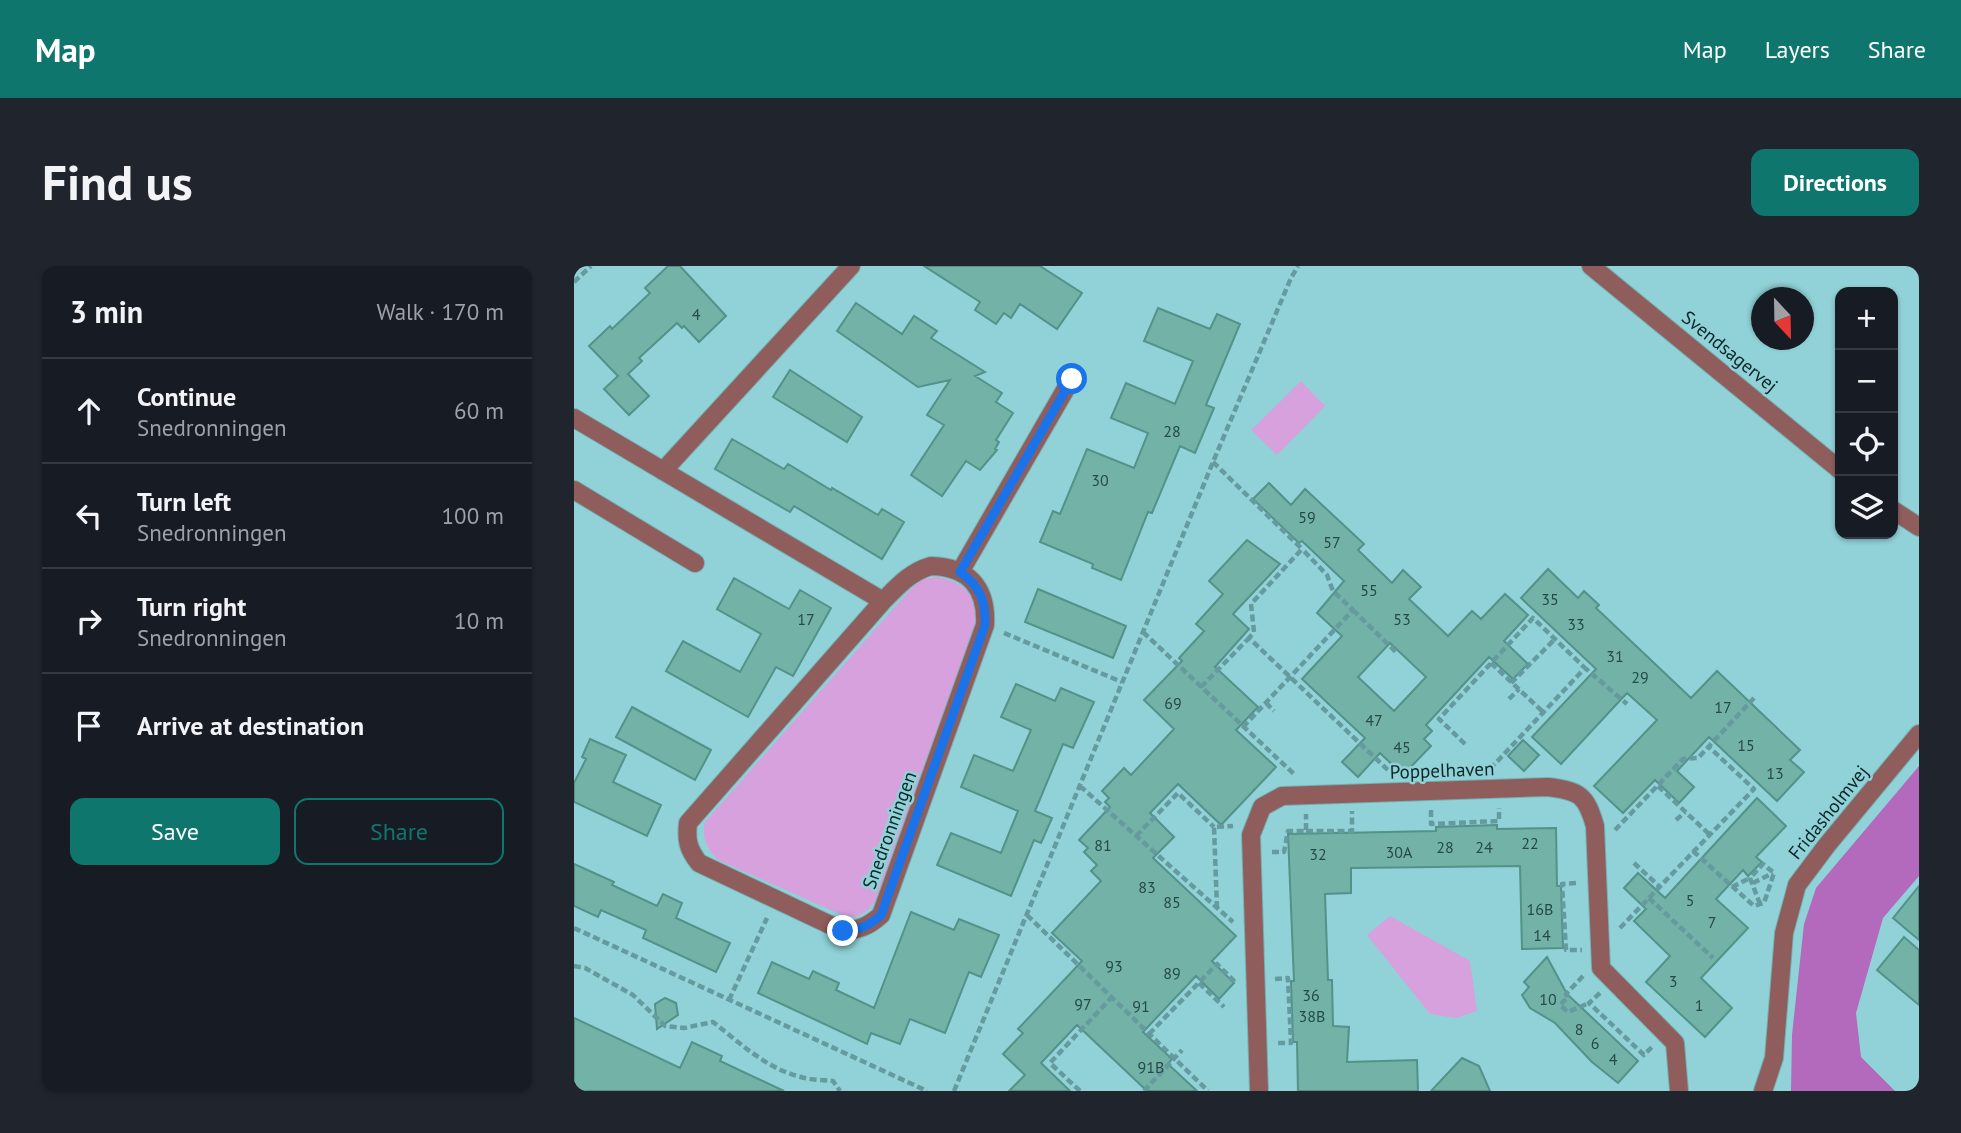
<!DOCTYPE html>
<meta charset="utf-8">
<style>
:root{--surface:#171b24;--page:#20242c;--text:#f1f3f6;--muted:#9ea1a6;--line:#363941;--accent:#0f766e}
body{margin:0;font-family:"PT Sans",sans-serif;background:var(--page);color:var(--text)}
.controls{position:absolute;right:21px;top:21px;display:grid;overflow:hidden;border-radius:14px;box-shadow:0 2px 5px #0004}
.controls button{width:63px;height:63px;display:grid;place-items:center;padding:0;border:0;border-bottom:2px solid var(--line);background:var(--surface);color:var(--text);font:35px sans-serif}
.compass{position:absolute;left:1177px;top:21px;width:63px;height:63px;border-radius:50%;background:var(--surface);box-shadow:0 2px 5px #0004;rotate:158deg}
.stop{position:absolute;width:21px;height:21px;margin:-16px;border:5px solid #1a73e8;border-radius:50%;background:#fff}
.stop.end{background:#1a73e8;border-color:#fff;box-shadow:0 2px 7px #0008}
.list{margin:0;padding:0;list-style:none}
h2{display:flex;justify-content:space-between;align-items:center;height:91px;margin:0;padding:0 28px;font-size:30px}
h2 small{font-size:23px;font-weight:400;color:var(--muted)}
.list li{display:grid;grid-template-columns:46px 1fr auto;gap:21px;align-items:center;box-sizing:border-box;height:105px;padding:0 28px;border-top:2px solid var(--line)}
.list b{display:block;font-size:26px;white-space:nowrap}
.list p{margin:0;font-size:23px;white-space:nowrap;color:var(--muted)}
.list em{font-size:23px;font-style:normal;color:var(--muted)}
.actions{display:flex;gap:14px;padding:21px 28px}
.actions a{flex:1;padding:16px 0;border:2px solid var(--accent);border-radius:14px;text-align:center;font-size:24px;color:var(--accent)}
.actions .main{background:var(--accent);color:#fff}
.icon{flex:none;width:38px;height:38px;fill:none;stroke:currentColor;stroke-width:2;stroke-linecap:round;stroke-linejoin:round}
.map{position:relative;flex:none;width:1345px;height:825px;overflow:hidden;border-radius:14px}
header{display:flex;align-items:center;gap:42px;box-sizing:border-box;height:98px;padding:0 35px;background:var(--accent);color:#fff}
header strong{font-size:33px}
nav{display:flex;gap:38px;margin-inline-start:auto;font-size:24px}
.intro{display:flex;align-items:center;justify-content:space-between;box-sizing:border-box;height:168px;padding:0 42px}
h1{margin:0;font-size:49px}
.button{padding:18px 32px;border-radius:14px;background:var(--accent);color:#fff;font-size:24px;font-weight:700}
main{display:flex;gap:42px;padding:0 42px}
aside{flex:1;background:var(--surface);border-radius:14px;box-shadow:0 2px 5px #0004}
.map>svg:first-child{display:block}
.green{fill:#d6a1dd}
.forest{fill:#b369bc}
.building{fill:#73b2a7;stroke:#539288;stroke-width:2;fill-rule:evenodd}
.lines{fill:none;stroke-linecap:round;stroke-linejoin:round}
.minor-casing{stroke:#75b0b4;stroke-width:20}
.path{stroke:#659a9e;stroke-width:4.5;stroke-dasharray:7 3.5;stroke-linecap:butt}
.minor{stroke:#8f5e5c;stroke-width:18}
.route{stroke:#1a73e8;stroke-width:9}
.labels{text-anchor:middle;stroke-width:5;stroke-linejoin:round;paint-order:stroke}
.number-label{font-size:16px;fill:#254a48}
.street-label{font-size:19px;fill:#0b2729;stroke:#90d2d7}
</style>
<header>
<strong>Map</strong>
<nav><a>Map</a><a>Layers</a><a>Share</a></nav>
</header>
<div class="intro"><h1>Find us</h1><a class="button">Directions</a></div>
<main>
<aside>
<h2>3 min<small>Walk · 170 m</small></h2>
<ul class="list">
<li><svg class="icon" aria-label="ahead" viewBox="0 0 24 24"><path d="M12 20V5M6 11l6-6 6 6"/></svg><div><b>Continue</b><p>Snedronningen</p></div><em>60 m</em></li>
<li><svg class="icon" aria-label="left" viewBox="0 0 24 24"><path d="M17 20v-9H6M10 6l-5 5 5 5"/></svg><div><b>Turn left</b><p>Snedronningen</p></div><em>100 m</em></li>
<li><svg class="icon" aria-label="right" viewBox="0 0 24 24"><path d="M7 20v-9h11M14 6l5 5-5 5"/></svg><div><b>Turn right</b><p>Snedronningen</p></div><em>10 m</em></li>
<li><svg class="icon" aria-label="arrive" viewBox="0 0 24 24"><path d="M6 21V4h12l-3 4 3 4H6"/></svg><div><b>Arrive at destination</b></div></li>
</ul>
<div class="actions"><a class="main">Save</a><a>Share</a></div>
</aside>
<div class="map">
<svg width="1345" height="825" viewBox="0 0 1345 825">
<rect width="100%" height="100%" fill="#90d2d7"/>
<path class="green" d="M727,115L751,140L703,189L677,164Z
M364,311C392,317 403,330 401,358L301,635C293,647 284,653 270,650L144,594C132,582 129,574 130,557L335,325L348,313Z
M816,650L896,695L903,745L882,752L856,748L793,669Z"/>
<path class="forest" d="M1345,500V610L1309,652L1282,747L1287,791L1321,825H1217L1218,769L1230,658L1242,622Z"/>
<path class="building" d="M94,0H106L152,50L125,76L110,60L108,62L103,57L65,92L68,95L54,108L75,130L55,149L30,123L44,110L15,80L36,60L38,63L76,27L71,22Z
M350,0H466L508,27L483,63L446,38L437,52L430,47L422,58L401,44L406,36Z
M282,37L328,68L340,50L363,65L357,72L411,106L401,110L428,127L422,136L439,147L422,174L425,176L421,183L423,184L406,204L392,195L368,230L337,209L370,159L353,149L376,114L344,121L263,65Z
M584,42L636,63L643,48L666,58L632,139L640,142L621,187L606,180L578,247L574,246L547,314L518,302L519,298L466,276L479,245L486,248L513,183L560,202L574,167L537,152L552,117L601,138L619,95L570,75Z
M216,104L288,151L273,176L199,131Z
M158,173L210,203L214,198L257,224L258,222L304,249L308,243L330,256L308,293L220,240L216,246L141,203Z
M695,217L717,239L731,223L790,278L784,284L818,317L829,304L847,321L835,333L874,370L898,345L907,353L931,328L954,349L930,375L954,398L939,413L915,391L852,459L858,465L850,473L857,480L829,509L806,487L784,511L768,496L791,472L728,413L768,370L743,347L770,315L728,275L725,277L679,233ZM816,377L852,411L820,445L784,411Z
M673,274L706,298L659,348L675,363L641,401L684,441L662,464L702,501L647,559L604,518L576,547L600,571L579,592L662,670L638,695L660,717L645,733L622,710L569,766L598,793L594,798L623,825H573L503,759L467,797L496,825H435L451,809L429,788L449,767L444,763L508,695L478,667L527,615L517,605L523,599L510,586L514,582L505,574L536,541L531,536L535,532L528,525L550,502L557,509L600,463L570,434L608,395L605,392L630,365L622,358L649,328L635,315Z
M974,303L1004,332L1010,325L1025,339L1022,342L1117,432L1143,405L1226,484L1216,494L1230,506L1203,535L1135,471L1103,505L1120,521L1105,537L1081,514L1049,547L1020,520L1083,454L1053,427L987,498L958,471L1022,403L947,332Z
M160,312L215,343L226,324L257,342L219,410L202,401L174,451L92,405L109,375L166,406L187,368L143,343Z
M464,323L552,360L539,392L451,356Z
M442,418L481,435L487,422L520,436L499,482L489,478L461,545L478,552L467,577L460,574L437,630L363,599L377,567L427,587L444,545L387,521L400,489L439,505L457,464L427,451Z
M58,441L137,484L121,514L42,471Z
M16,473L52,489L39,516L87,539L73,570L0,536V517L12,493L8,491Z
M949,474L965,489L950,505L934,490Z
M1183,532L1212,560L1182,591L1188,596L1174,610L1169,604L1142,633L1174,662L1127,712L1158,742L1131,771L1072,716L1096,690L1060,655L1072,643L1050,622L1064,607L1091,632Z
M923,559V563L982,562L983,620H987L989,682L948,683L946,600L777,602V627L751,628L754,714H758L759,760L775,761L773,796L843,794L844,825H724L723,776H719L717,715H720L714,568L862,565V561Z
M0,598L40,616L38,619L83,640L89,628L108,637L102,652L156,677L142,706L69,672L72,664L27,644L24,651L0,640Z
M1345,620V674L1319,652Z
M337,646L380,664L385,653L425,669L407,711L395,706L371,767L336,753L326,778L297,767L293,778L184,727L198,696L235,713L239,705L265,717L262,724L300,742Z
M1330,671L1345,684V739L1303,704Z
M973,691L993,728L1064,795L1044,817L1018,796L981,757L956,742L948,729L955,721L950,716Z
M91,732L102,737L104,749L83,763L81,738Z
M0,752L106,802L118,776L148,790L146,795L210,825H0Z
M888,792L905,800L916,825H857Z"/>
<g class="lines">
<defs>
<path id="minor" d="M1017,0L1266,204
M0,152L309,335
M89,205L277,0
M0,224L121,297
M1319,244L1345,261
M357,300C395,301 413,322 411,359L307,649C295,660 285,664 269,665L125,597C114,583 112,574 114,557L309,335C324,320 336,306 357,300Z
M386,306L498,112
M685,825L677,569L688,541L708,530L974,521C1006,525 1012,529 1021,560L1027,702L1101,777L1105,825
M1189,825L1200,792L1210,667L1223,619L1253,579L1345,468"/>
</defs>
<use href="#minor" class="minor-casing"/>
<path class="path" d="M0,16L17,0
M639,196L728,283L677,338L680,366L675,372L815,505
M779,344L824,388
M569,366L721,509
M430,367L548,416
M917,397L969,446
M937,417L981,373
M627,421L675,372
M935,433L945,423
M692,437L700,445
M669,461L779,344L759,325L753,309L728,283
M891,478L865,453L959,352L1011,402
M916,503L1011,402L1053,438
M506,520L659,656
M1084,520L1136,569
M857,544V558L925,555V542
M1102,554L1111,546
M1041,564L1109,493L1124,492L1180,432
M732,565H778V545
M562,570L604,527L640,561
M1119,585L1180,640L1190,637L1200,607L1189,598L1176,612L1186,638
M698,586H710L714,565H732V548
M1060,597L1086,621
M1002,617L988,618L992,684H1008
M1179,617L1199,607
M1158,621L1176,612
M1075,632L1139,692
M643,642L640,561L659,560
M453,649L634,825
M0,662L353,825
M1046,662L1180,523L1135,481
M0,700L11,702L59,729L91,760L110,762L139,756C166,777 193,803 227,811C237,814 249,814 259,815L266,825
M1009,710L992,728L994,731L986,739L994,746L1015,737
M701,713L714,712L717,777H702
M625,717L650,741
M1026,727L1015,737L1070,789L1079,780
M155,734L193,652
M575,768L643,698L661,716
M380,825L639,196L717,12L724,0
M506,825L476,797L538,731
M570,825L608,784"/>
<use href="#minor" class="minor"/>
</g>
<g class="lines">
<path class="route" d="M269,665C285,664 295,660 307,649L411,359C412,335 406,320 386,306L498,113"/>
</g>
<g class="labels">
<g class="number-label">
<text x="122" y="54">4</text>
<text x="598" y="171">28</text>
<text x="526" y="220">30</text>
<text x="733" y="257">59</text>
<text x="758" y="282">57</text>
<text x="795" y="330">55</text>
<text x="976" y="339">35</text>
<text x="232" y="359">17</text>
<text x="828" y="359">53</text>
<text x="1002" y="364">33</text>
<text x="1041" y="396">31</text>
<text x="1066" y="417">29</text>
<text x="599" y="443">69</text>
<text x="1149" y="447">17</text>
<text x="800" y="460">47</text>
<text x="1172" y="485">15</text>
<text x="828" y="487">45</text>
<text x="1201" y="513">13</text>
<text x="956" y="583">22</text>
<text x="529" y="585">81</text>
<text x="871" y="587">28</text>
<text x="910" y="587">24</text>
<text x="825" y="592">30A</text>
<text x="744" y="594">32</text>
<text x="573" y="627">83</text>
<text x="1116" y="640">5</text>
<text x="598" y="642">85</text>
<text x="966" y="649">16B</text>
<text x="1138" y="662">7</text>
<text x="968" y="675">14</text>
<text x="540" y="706">93</text>
<text x="598" y="713">89</text>
<text x="1099" y="721">3</text>
<text x="737" y="735">36</text>
<text x="974" y="739">10</text>
<text x="509" y="744">97</text>
<text x="1125" y="745">1</text>
<text x="567" y="746">91</text>
<text x="738" y="756">38B</text>
<text x="1005" y="769">8</text>
<text x="1021" y="783">6</text>
<text x="1039" y="799">4</text>
<text x="577" y="807">91B</text>
</g>
<g class="street-label">
<text transform="translate(1156 85) rotate(39)" y="7">Svendsagervej</text>
<text transform="translate(868 504) rotate(-2)" y="7">Poppelhaven</text>
<text transform="translate(1254 546) rotate(-51)" y="7">Fridasholmvej</text>
<text transform="translate(315 564) rotate(-70)" y="7">Snedronningen</text>
</g>
</g>
</svg>
<div class="controls">
<button>+</button>
<button>−</button>
<button><svg class="icon" aria-label="locate" viewBox="0 0 24 24"><circle cx="12" cy="12" r="6"/><path d="M12 2v4M12 18v4M2 12h4M18 12h4"/></svg></button>
<button><svg class="icon" aria-label="layers" viewBox="0 0 24 24"><path d="M12 4l9 5-9 5-9-5zM3 14l9 5 9-5"/></svg></button>
</div>
<svg class="compass" viewBox="-18 -18 36 36"><path d="M0-13l5 13h-10z" fill="#e53935"/><path d="M0 13l5-13h-10z" fill="#9ea1a6"/></svg>
<div class="stop" style="left:498px;top:113px"></div>
<div class="stop end" style="left:269px;top:665px"></div>
</div>
</main>
